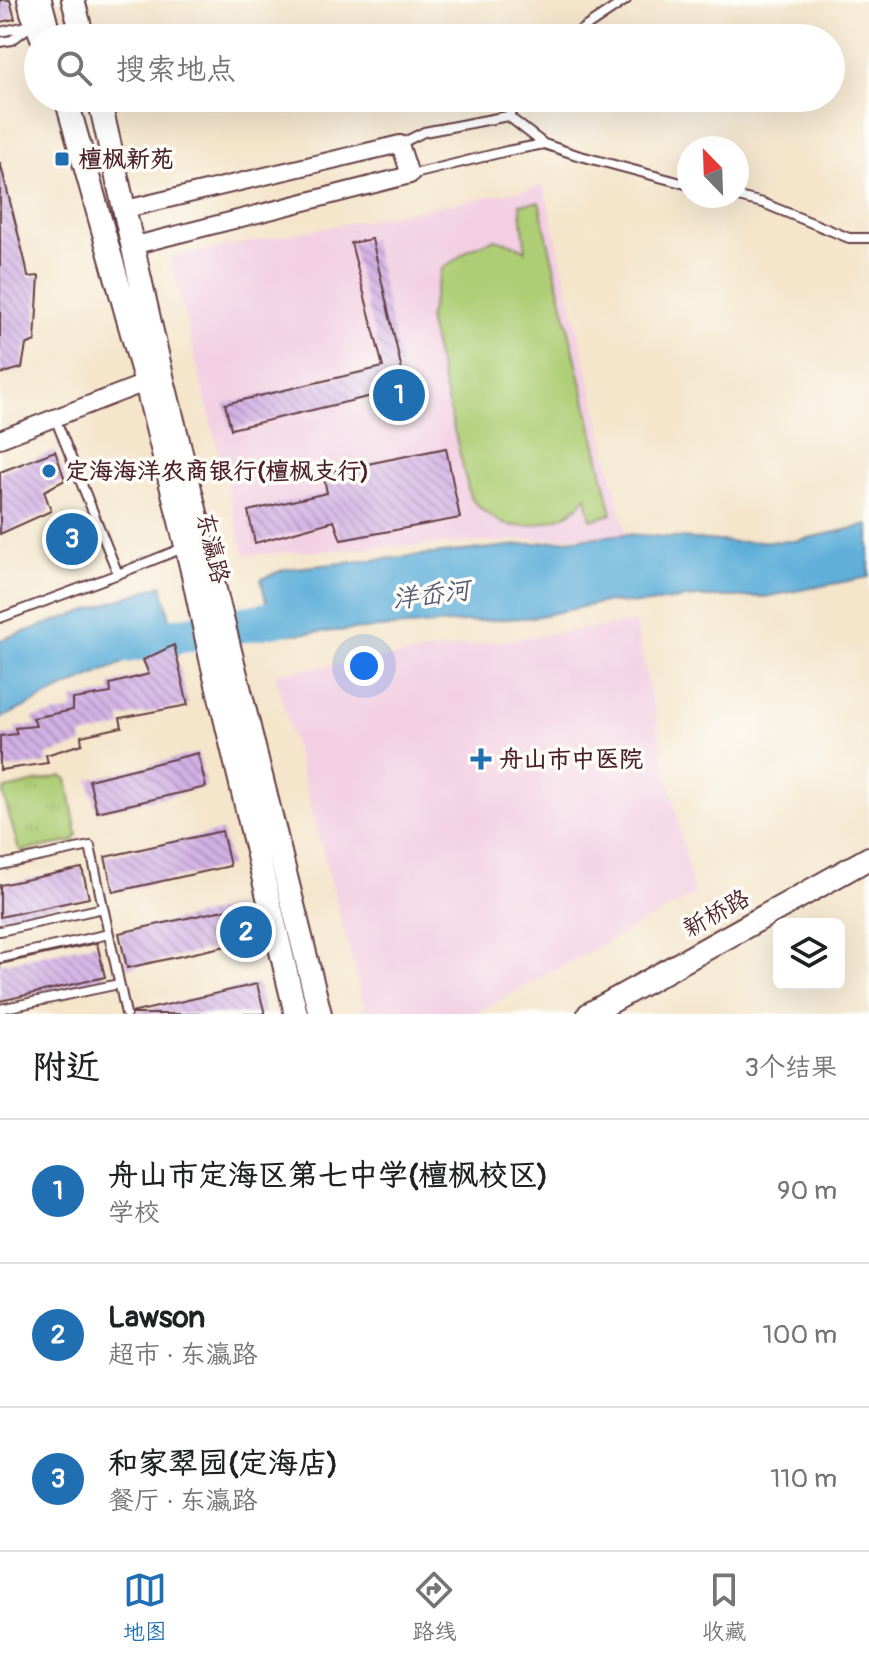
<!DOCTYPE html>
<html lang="zh">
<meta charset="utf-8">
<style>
:root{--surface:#fff;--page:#f6f6f6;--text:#202124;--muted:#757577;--line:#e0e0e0;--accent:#1f6fb2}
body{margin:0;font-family:Pangolin,"LXGW WenKai TC",sans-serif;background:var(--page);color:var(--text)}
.controls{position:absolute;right:24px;bottom:24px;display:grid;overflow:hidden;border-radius:12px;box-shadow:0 8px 32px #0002}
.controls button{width:72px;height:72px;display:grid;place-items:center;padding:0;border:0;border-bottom:2px solid var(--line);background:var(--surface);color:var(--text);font:40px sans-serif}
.compass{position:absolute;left:677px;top:136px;width:72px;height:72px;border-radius:50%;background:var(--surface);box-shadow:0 8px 32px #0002;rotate:337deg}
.you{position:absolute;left:364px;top:666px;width:28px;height:28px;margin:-20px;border:6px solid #fff;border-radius:50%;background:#1a73e8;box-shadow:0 0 0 12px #1a73e833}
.badge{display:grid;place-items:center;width:52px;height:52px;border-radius:50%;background:var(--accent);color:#fff;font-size:26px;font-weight:700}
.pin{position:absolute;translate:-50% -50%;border:4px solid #fff;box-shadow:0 2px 8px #0006}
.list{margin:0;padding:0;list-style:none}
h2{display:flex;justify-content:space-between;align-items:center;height:104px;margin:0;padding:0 32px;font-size:34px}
h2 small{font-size:26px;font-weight:400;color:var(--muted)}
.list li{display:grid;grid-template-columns:52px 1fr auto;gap:24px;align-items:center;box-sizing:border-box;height:144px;padding:0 32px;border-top:2px solid var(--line)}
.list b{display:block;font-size:30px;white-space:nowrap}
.list p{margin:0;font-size:26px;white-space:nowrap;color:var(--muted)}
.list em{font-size:26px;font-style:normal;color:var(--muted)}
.icon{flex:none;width:44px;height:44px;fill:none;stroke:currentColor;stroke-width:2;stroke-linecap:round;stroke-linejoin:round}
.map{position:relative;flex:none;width:869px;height:1014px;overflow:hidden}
.search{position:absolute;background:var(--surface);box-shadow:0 8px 32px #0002;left:24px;right:24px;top:24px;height:88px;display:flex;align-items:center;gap:20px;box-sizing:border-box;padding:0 28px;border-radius:44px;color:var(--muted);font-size:30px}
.sheet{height:536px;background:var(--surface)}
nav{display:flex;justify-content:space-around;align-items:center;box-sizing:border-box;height:112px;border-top:2px solid var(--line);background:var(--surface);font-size:22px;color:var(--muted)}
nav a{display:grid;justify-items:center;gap:4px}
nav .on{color:var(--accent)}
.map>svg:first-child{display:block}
.built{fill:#f2cfe2}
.park{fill:url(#park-tufts);stroke:#7c7650;stroke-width:2}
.pitch{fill:#aece76;stroke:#7c7650;stroke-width:2}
.water{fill:#5eafd9;stroke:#546782;stroke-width:2}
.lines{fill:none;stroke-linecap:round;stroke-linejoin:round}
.river{stroke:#5eafd9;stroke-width:36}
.building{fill:url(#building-back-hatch)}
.lane-casing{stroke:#643d43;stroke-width:12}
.street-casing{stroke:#643d43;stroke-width:20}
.secondary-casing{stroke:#643d43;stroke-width:26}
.lane{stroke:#fff;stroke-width:8}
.street{stroke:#fff;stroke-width:16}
.secondary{stroke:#fff;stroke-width:22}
.poi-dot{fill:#1f6fb2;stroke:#fdfcf7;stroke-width:3}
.labels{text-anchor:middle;stroke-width:7;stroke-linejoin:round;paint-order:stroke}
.poi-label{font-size:24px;font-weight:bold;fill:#4a1f2b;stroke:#fdfcf7;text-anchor:start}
.street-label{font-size:24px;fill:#4a1f2b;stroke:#fdfcf7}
.water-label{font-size:26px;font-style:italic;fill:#525971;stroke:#fdfcf7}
</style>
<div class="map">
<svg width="869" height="1014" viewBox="0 0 869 1014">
<defs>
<pattern id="park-tufts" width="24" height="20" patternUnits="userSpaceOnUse" patternTransform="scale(2)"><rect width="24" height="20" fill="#aece76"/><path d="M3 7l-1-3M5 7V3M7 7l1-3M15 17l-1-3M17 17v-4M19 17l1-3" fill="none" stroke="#97b066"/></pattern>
<pattern id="building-back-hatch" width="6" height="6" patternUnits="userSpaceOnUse" patternTransform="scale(2)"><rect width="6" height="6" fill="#d1b0e4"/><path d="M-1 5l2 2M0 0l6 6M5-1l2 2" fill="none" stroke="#ac8fb9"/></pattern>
</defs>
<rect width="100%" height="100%" fill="#fdfcf7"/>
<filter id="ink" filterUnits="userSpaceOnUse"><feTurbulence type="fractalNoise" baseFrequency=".0125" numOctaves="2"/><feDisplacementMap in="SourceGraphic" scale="16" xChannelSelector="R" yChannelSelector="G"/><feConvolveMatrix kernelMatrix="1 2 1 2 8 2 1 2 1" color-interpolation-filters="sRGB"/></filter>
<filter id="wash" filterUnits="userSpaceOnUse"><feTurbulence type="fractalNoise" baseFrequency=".006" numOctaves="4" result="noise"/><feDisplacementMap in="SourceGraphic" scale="32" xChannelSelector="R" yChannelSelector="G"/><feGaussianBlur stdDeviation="1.8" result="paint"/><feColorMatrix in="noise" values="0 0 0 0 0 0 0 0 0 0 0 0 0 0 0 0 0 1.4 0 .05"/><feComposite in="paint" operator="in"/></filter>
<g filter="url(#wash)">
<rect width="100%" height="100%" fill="#f4e5cb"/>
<path class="built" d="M544,186L626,534L244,555L170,257Z
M635,622L694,895L474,1014H366L275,673Z"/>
<path class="park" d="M62,776L67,779L77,835L74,841L21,851L18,847L3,793L6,789Z"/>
<path class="pitch" d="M539,202L612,514L591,520L586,496C583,500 581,504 578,506C563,520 525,531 505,524C490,518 480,509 470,497L428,319L442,269L470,249L495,239L513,244L526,251L520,204Z"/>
<path class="water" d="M869,525V577L764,597H694L641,604L605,602L535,617L279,635L272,628L261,579L285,569L626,534L732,542L794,541Z
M162,585L175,641L64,688L0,719V640Z"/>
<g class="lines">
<path class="river" d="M125,645L319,611"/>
</g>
<g id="blocks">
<path class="building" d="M0,0H10L15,19L0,22Z
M0,162L26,265L28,277L39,276L35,341L26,345L22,368L0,374Z
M372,239L406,388L231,429L225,404L383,367L351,243Z
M446,448L460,518L341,540L334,521L255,543L248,511L327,493L323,473Z
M55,451L65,480L44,491L51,511L0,534V472Z
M174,645L188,705L120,718L122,727L81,736L82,744L46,755L48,763L0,770V736L17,734L15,728L36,726L33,718L73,710V699L111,693L110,684L149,674L143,660Z
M198,753L206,787L97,812L89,780Z
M222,831L230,866L113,892L105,857Z
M82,868L89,898L0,917V885Z
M237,907L244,942L127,968L119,933Z
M97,943L105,977L0,1001V964Z
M257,984L265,1014H131V1013Z"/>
</g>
</g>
<g filter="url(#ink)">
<use href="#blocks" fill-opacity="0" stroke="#643d43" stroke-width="2"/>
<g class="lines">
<defs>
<path id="lane" d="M0,32L26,26
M573,38L578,32L626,0
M0,42L12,40L33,24
M508,116L544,144
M400,144L424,132L508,116L525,98
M410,175L507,151L544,144L577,155L689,185
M734,196L763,203L849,238H869
M55,418L118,574L183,548
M0,618L118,574
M0,865L90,846L126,1014
M0,931L103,908
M0,958L109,934
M0,1009L119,984"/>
<path id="street" d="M26,0L29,13L39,38
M126,209L400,144L410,175L132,246
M0,439L155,379"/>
<path id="secondary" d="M40,0L50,38
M73,0L83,38
M66,98L146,383L191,566L211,659L296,1014
M99,98L162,376L320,1014
M589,1014L869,858"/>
</defs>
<use href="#lane" class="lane-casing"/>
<use href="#street" class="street-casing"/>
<use href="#secondary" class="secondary-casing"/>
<use href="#lane" class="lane"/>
<use href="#street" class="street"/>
<use href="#secondary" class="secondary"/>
</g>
</g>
<g class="poi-dot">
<rect x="54" y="151" width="16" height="16" rx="4"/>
<circle cx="49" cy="471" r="8"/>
<path d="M477 747h8v8h8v8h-8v8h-8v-8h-8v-8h8z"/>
</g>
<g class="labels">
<g class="poi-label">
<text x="78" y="167">檀枫新苑</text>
<text x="65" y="479">定海海洋农商银行(檀枫支行)</text>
<text x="499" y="767">舟山市中医院</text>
</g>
<g class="street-label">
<text transform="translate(213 548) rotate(77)" y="8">东瀛路</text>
<text transform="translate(716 913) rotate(-29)" y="8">新桥路</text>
</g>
<g class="water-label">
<text transform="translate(431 594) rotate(-7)" y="9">洋岙河</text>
</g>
</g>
</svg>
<div class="controls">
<button><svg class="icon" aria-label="layers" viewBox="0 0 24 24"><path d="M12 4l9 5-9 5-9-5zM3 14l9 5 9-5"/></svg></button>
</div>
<svg class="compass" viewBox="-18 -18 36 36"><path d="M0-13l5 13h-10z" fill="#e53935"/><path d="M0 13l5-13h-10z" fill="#757577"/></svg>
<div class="you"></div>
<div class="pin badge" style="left:399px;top:395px">1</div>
<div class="pin badge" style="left:246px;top:932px">2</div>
<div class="pin badge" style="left:72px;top:539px">3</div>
<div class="search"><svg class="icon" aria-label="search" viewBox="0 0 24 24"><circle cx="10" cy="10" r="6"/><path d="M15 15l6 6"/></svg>搜索地点</div>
</div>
<section class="sheet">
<h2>附近<small>3个结果</small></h2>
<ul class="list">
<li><span class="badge">1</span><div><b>舟山市定海区第七中学(檀枫校区)</b><p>学校</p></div><em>90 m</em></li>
<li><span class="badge">2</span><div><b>Lawson</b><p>超市 · 东瀛路</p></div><em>100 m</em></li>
<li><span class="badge">3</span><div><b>和家翠园(定海店)</b><p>餐厅 · 东瀛路</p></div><em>110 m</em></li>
</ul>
</section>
<nav>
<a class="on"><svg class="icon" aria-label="map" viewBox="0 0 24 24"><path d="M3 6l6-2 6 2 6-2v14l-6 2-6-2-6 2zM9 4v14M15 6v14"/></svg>地图</a>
<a><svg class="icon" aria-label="directions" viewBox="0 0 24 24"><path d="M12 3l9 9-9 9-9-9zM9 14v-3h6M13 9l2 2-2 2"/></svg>路线</a>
<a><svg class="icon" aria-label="saved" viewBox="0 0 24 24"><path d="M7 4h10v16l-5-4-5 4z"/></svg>收藏</a>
</nav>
